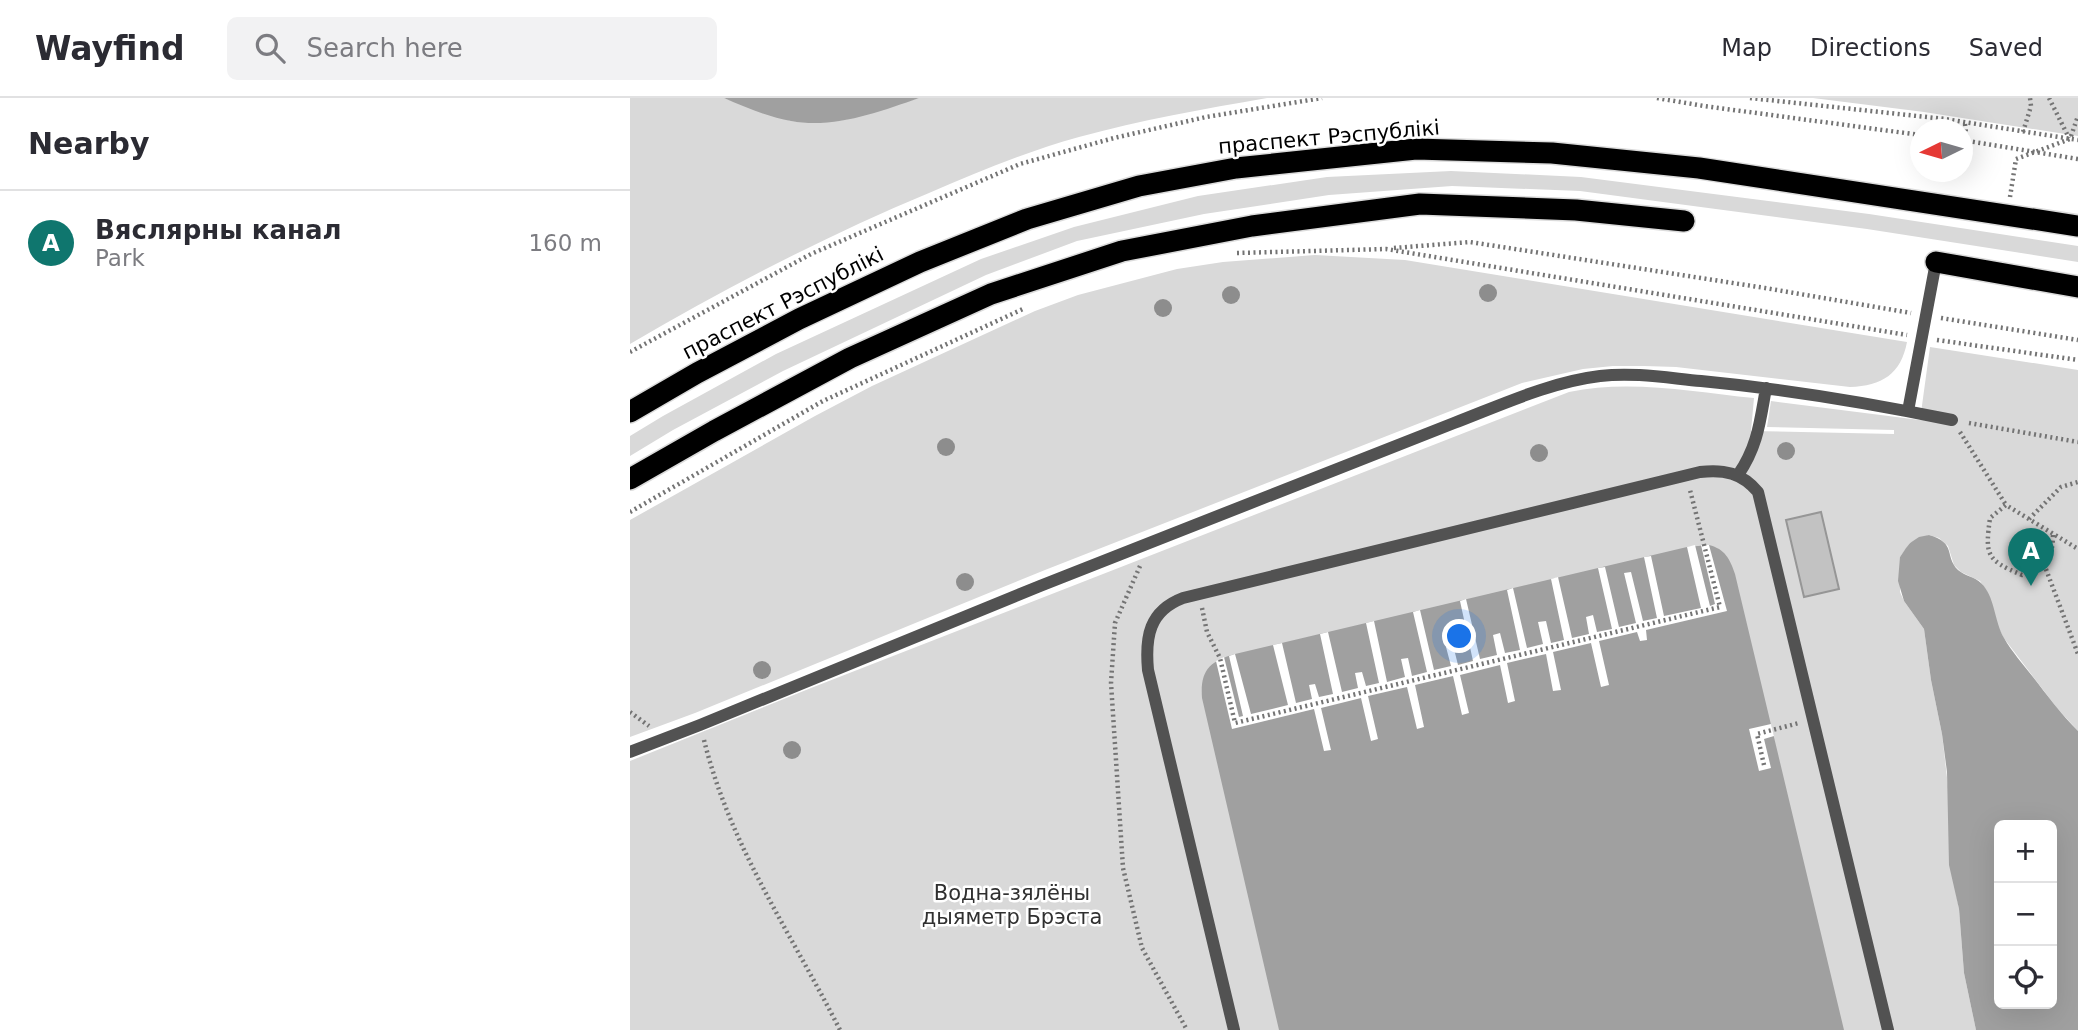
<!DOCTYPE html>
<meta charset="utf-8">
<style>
:root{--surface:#fff;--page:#f2f2f3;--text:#2b2b33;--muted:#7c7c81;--line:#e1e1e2;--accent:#0f766e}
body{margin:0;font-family:"DejaVu Sans",sans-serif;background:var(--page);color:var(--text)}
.controls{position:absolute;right:21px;bottom:21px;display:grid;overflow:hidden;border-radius:10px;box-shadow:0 7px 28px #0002}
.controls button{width:63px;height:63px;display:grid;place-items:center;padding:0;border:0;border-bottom:2px solid var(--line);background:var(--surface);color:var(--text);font:35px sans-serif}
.compass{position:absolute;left:1280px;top:21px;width:63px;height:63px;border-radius:50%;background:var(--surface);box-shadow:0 7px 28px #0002;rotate:265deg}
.you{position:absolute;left:830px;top:539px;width:24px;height:24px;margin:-18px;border:5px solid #fff;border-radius:50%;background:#1a73e8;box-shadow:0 0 0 10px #1a73e833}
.badge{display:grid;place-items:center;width:46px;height:46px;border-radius:50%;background:var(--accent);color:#fff;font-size:23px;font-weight:700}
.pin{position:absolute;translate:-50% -58px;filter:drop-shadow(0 2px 4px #0008)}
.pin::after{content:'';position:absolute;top:37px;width:24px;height:21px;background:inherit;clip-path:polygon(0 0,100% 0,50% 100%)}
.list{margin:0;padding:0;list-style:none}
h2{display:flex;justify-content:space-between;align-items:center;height:91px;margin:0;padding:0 28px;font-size:30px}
h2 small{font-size:23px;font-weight:400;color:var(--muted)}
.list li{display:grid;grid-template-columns:46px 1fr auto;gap:21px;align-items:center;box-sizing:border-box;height:105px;padding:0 28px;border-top:2px solid var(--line)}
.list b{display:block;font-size:26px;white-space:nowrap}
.list p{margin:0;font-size:23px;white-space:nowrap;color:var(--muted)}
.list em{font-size:23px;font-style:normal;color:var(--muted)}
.icon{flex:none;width:38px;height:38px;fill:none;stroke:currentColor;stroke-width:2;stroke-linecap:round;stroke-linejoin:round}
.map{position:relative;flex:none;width:1448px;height:932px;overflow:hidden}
header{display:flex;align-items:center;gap:42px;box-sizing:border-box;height:98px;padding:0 35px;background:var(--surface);border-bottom:2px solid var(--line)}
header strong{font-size:33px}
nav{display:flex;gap:38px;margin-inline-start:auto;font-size:24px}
.search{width:490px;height:63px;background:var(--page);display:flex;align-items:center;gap:18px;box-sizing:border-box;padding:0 24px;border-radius:10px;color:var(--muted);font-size:26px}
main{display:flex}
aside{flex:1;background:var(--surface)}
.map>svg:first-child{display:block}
.green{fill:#d9d9d9}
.water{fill:#a0a0a0;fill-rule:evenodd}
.pier{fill:#fff}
.building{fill:#c2c2c2;stroke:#969696;stroke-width:2}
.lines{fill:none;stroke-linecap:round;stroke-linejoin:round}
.highway-casing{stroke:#dbdbdb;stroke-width:24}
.path{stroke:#747474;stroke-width:4.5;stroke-dasharray:2 3.5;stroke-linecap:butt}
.lane{stroke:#525252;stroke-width:12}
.highway{stroke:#000;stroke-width:21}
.tree{fill:#8d8d8d}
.labels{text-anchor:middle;stroke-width:5;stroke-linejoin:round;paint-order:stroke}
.street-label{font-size:21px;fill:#000;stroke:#fff}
.park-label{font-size:21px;fill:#303030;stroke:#fff}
</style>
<header>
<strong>Wayfind</strong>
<div class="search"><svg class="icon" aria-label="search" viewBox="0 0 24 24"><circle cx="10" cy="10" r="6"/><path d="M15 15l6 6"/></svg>Search here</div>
<nav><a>Map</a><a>Directions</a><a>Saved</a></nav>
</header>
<main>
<aside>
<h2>Nearby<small></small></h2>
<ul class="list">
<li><span class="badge">A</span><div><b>Вяслярны канал</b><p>Park</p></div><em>160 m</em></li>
</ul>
</aside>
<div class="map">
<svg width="1448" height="932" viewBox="0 0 1448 932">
<rect width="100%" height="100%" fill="#fff"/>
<path class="green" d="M0,0H94L161,23L186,25L214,22L289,0H637C574,11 511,22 449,39C398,53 348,74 299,95C196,138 97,189 0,246Z
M1183,0H1448V38L1294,14Z
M821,73L951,79L1239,116L1448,148V164L1237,131L950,93L822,88L699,97L574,116L447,143L356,177L153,273L43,332L0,358V338L33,318L146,256L351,161L444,129L568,98L697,79Z
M685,157L775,162L1277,244C1271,276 1252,288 1220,289L1046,269L1014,268H983L953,271L892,285L415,472L65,615L0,639V422L185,318L242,288L405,213L448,197L547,171L593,164Z
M1300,249L1448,272V633L1427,610L1373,539L1366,524L1357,493L1350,483L1331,474L1324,467L1318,448L1309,440L1299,437L1280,445L1270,459V494L1274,503L1294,531L1301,582L1312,636L1319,697V757L1329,811L1334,875L1346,932H0V663L181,590L939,294C999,281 1064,294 1124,300L1121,333L1264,336V332L1137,329L1141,303L1290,322Z"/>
<path class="water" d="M94,0H289C249,14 204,31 161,23C138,19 115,9 94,0Z
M1299,437C1327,445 1314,458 1328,472C1335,478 1345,479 1351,485C1365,498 1364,523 1374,540C1382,554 1393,566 1403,579C1417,597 1431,616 1448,633V932H1346L1334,875L1329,811L1319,767L1317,674L1312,636L1301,582L1294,531L1274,503L1268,483L1270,459L1276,450L1280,445L1289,439ZM1422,727V906H1369V727Z
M1079,447C1095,451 1100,461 1105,476L1214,932H649L572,600C570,572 580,563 605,556L1057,449Z"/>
<path class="pier" d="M1065,447L1080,508L1085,506L1071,447H1079L1097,513L1016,532L1017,542L1010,543L1007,534L969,543L979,587L971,589L961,545L923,554L931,592L923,593L916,556L877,565L885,603L878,605L870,567L830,577L839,615L832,617L823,578L785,587L794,629L787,631L777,589L738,598L748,641L741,643L731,600L691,610L701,652L694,653L684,611L602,631L586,563L594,559L609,619L613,618L599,558L605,556L621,616L658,607L643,547L652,545L666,605L682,601L679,587L685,586L689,599L703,596L690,536L698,534L712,594L728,590L725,575L732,574L736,588L749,585L736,525L744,523L757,584L775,579L771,561L778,560L782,578L797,574L783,514L790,512L804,572L821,568L816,549L823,547L828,567L843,563L830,503L836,501L850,561L867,557L863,537L870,535L875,555L890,552L877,492L883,490L897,550L913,546L908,524L916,523L921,545L934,542L921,481L928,479L942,540L959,536L956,519L963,517L967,534L982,531L968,470L975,469L989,529L1006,525L994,475L1001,474L1013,523L1027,520L1014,459L1021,458L1034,518L1071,510L1057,449Z
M1141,626L1144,638L1134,641L1141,670L1129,673L1119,631Z"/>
<path class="building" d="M1191,414L1209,491L1174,499L1156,422Z"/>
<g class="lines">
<defs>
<path id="highway" d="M1306,164L1448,189
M0,314L67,275L169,221L290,164L397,121L509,88L606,70L786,51L922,55L1069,70L1448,128
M0,381L84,333L220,260L361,196L492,153L622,128L790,106L946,112L1054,123"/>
</defs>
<use href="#highway" class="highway-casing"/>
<path class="path" d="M1027,0L1074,8L1290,37
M1120,0L1315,21L1448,42
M1419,0L1439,40
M1335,26L1338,54
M1393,34L1401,8L1400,0
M1332,42L1448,61
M1380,99L1386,61L1440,41L1448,18
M764,150L840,144L1135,190L1281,215
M607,155L756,151L1277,237
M1311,220L1448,242
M1307,242L1448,262
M0,254L181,156L390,66L484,40L576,19L692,0
M1339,325L1448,344
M1330,334L1376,407
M0,414L193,303L393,211
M1399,421L1431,389L1448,384
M1423,437C1423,463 1413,467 1392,477C1356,462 1355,457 1360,420L1376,407L1448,451
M1414,466L1448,556
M510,468L485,525L481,585L493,770L512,850L557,932
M572,510L577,534L590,560L605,625L1090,509L1060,392
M0,614L19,628
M74,642C100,748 161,835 210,932
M1134,667L1127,636L1169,625"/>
<path class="lane" d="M1278,313L1306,164
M1108,377C1128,348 1130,323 1136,290
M0,654L70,627L410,488L824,325C871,307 920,284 970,278C1004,274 1038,280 1071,283C1155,291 1239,305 1322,322
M604,932L518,572C515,539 519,513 553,500L1070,374C1094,371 1112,375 1128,394L1258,932"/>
<use href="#highway" class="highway"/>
</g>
<g class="tree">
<circle cx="858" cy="195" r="9"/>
<circle cx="601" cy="197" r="9"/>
<circle cx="533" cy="210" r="9"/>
<circle cx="316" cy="349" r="9"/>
<circle cx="1156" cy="353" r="9"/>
<circle cx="909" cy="355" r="9"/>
<circle cx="335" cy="484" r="9"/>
<circle cx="132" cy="572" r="9"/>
<circle cx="162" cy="652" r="9"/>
</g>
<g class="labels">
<g class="street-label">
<text transform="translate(699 39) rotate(-5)" y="7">праспект Рэспублікі</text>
<text transform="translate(153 205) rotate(-27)" y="7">праспект Рэспублікі</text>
</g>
<g class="park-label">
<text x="382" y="802">Водна-зялёны<tspan x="382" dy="24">дыяметр Брэста</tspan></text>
</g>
</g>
</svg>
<div class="controls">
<button>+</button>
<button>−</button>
<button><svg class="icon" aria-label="locate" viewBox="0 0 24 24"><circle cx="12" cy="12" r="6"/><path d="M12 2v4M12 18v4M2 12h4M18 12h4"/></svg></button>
</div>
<svg class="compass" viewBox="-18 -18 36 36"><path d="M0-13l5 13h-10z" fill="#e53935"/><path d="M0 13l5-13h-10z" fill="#7c7c81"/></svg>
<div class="you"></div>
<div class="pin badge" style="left:1401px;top:488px">A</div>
</div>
</main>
